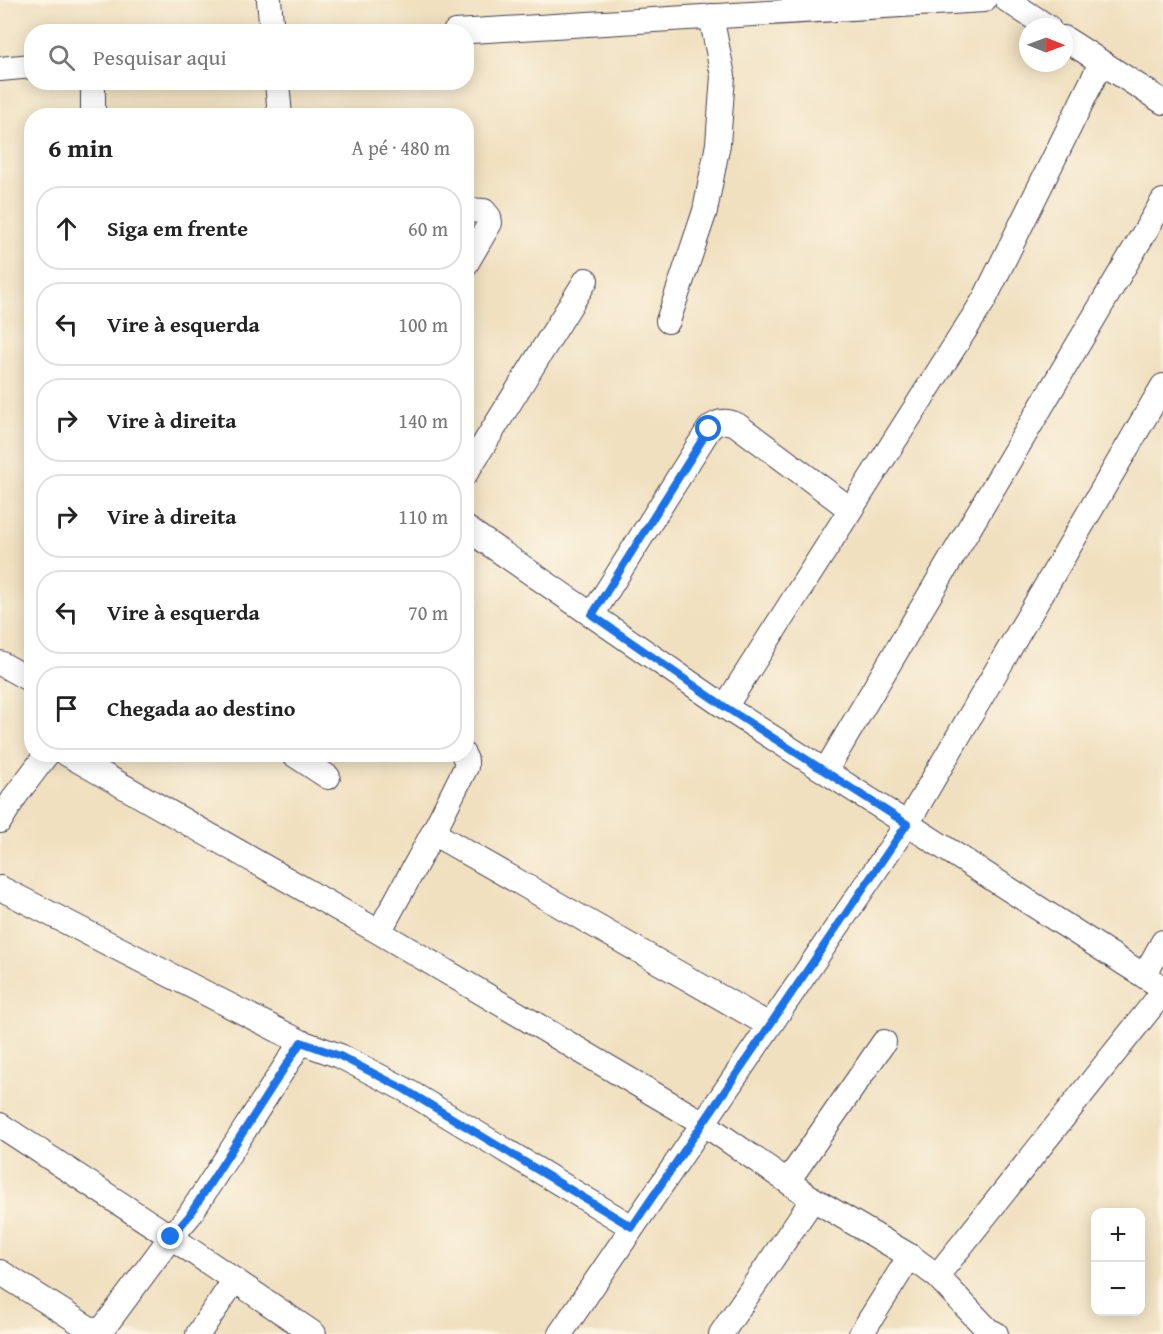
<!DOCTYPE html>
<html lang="pt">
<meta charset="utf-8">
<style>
:root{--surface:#fff;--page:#f2f2f2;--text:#222;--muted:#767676;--line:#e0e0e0}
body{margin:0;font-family:"Gentium Book Plus",serif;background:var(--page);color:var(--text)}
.controls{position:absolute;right:18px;bottom:18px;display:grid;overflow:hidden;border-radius:12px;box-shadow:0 3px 15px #0003}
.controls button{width:54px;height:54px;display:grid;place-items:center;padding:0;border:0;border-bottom:2px solid var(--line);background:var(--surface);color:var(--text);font:30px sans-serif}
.compass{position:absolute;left:1019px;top:18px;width:54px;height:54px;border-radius:50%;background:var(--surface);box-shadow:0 3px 15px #0003;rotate:91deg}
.stop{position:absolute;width:18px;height:18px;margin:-14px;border:4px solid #1a73e8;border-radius:50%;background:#fff}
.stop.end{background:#1a73e8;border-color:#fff;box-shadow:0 2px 6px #0008}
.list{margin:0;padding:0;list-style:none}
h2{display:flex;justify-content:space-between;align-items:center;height:78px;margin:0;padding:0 24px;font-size:26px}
h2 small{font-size:20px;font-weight:400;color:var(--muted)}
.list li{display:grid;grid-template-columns:39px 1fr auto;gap:18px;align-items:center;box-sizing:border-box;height:84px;margin:0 12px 12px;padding:0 12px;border:2px solid var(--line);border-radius:24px}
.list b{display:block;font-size:22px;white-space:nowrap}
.list em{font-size:20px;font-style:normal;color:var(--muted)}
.icon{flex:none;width:33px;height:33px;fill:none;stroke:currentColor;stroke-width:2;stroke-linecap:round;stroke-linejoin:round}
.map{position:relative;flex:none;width:1163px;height:1334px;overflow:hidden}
.search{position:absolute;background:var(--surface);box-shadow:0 3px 15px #0003;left:24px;top:24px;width:450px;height:66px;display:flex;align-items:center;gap:15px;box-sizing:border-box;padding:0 21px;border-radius:24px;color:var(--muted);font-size:22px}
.panel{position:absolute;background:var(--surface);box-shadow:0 3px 15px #0003;left:24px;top:108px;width:450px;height:654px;border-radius:24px}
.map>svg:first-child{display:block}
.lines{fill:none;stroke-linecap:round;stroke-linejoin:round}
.street-casing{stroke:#413e4f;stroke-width:26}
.street{stroke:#fff;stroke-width:24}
.route{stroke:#1a73e8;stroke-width:8}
</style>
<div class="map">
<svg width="1163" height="1334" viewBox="0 0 1163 1334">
<rect width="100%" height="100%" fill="#fcf5e5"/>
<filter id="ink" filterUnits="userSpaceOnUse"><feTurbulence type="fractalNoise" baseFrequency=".0167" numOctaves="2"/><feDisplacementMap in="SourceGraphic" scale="12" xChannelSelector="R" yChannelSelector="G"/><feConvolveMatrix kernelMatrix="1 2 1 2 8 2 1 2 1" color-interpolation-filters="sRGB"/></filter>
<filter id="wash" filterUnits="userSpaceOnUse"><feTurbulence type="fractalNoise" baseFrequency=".008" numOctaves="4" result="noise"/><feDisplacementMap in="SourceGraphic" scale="24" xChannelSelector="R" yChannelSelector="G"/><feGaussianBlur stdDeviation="1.35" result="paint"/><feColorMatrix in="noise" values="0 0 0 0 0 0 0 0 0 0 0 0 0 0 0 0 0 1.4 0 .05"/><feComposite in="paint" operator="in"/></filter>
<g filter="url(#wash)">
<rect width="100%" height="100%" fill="#f0e0c0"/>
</g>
<g filter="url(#ink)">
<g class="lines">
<defs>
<path id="street" d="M269,0L272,32
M1007,0L1048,27
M455,32L984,0
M1064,38L1163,102
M0,69L32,66
M93,82V116
M277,82L280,116
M466,210L484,211L489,217L490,223L466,264
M668,321L705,211L718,144L723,76L711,16
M466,473L586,280
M466,528L725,707L1163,988
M592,615L709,429C718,420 726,420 737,425L850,509
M0,663L32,681
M725,707L984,300L1101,63
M67,754L379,932L703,1123L813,1199L910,1256L937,1276L988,1330L996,1334
M293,754L328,777
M826,770L1163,201
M0,821L16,795L47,754
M433,833L769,1025
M0,888L301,1042
M379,932L433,833L466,767V760L463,754
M1144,976L1163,942
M0,1125L171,1237L314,1334
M788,1181L884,1042
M0,1272L98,1334
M937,1276L1163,992
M99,1334L171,1237L189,1216L301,1042L340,1056L404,1089L632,1227
M198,1334L234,1281
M560,1334L907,824L1163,386
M721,1334L813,1199
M861,1334L910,1256"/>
</defs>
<use href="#street" class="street-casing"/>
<use href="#street" class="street"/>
</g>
</g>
<g class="lines" filter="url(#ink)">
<path class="route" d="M171,1237L189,1216L301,1042L340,1056L404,1089L632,1227L907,824L725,707L592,615L709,429"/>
</g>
</svg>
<div class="controls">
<button>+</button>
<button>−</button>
</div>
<svg class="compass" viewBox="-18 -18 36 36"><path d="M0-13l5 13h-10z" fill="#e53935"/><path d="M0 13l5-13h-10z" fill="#767676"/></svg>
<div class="stop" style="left:709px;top:429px"></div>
<div class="stop end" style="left:171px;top:1237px"></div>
<div class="search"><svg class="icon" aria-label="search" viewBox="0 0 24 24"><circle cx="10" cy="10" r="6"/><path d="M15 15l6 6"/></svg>Pesquisar aqui</div>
<section class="panel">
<h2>6 min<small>A pé · 480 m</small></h2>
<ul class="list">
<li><svg class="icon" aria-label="ahead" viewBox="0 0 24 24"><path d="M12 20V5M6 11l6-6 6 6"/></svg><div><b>Siga em frente</b></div><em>60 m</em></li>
<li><svg class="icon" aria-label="left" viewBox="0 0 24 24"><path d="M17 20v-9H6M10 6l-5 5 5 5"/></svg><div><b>Vire à esquerda</b></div><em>100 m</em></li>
<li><svg class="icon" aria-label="right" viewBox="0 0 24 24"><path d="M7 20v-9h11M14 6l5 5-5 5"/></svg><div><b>Vire à direita</b></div><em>140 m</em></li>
<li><svg class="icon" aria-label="right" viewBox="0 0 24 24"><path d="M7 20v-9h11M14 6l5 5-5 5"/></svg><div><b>Vire à direita</b></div><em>110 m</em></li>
<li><svg class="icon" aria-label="left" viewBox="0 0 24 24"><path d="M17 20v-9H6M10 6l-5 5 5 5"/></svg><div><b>Vire à esquerda</b></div><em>70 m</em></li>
<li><svg class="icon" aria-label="arrive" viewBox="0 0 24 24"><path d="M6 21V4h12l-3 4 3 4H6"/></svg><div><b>Chegada ao destino</b></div></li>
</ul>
</section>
</div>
